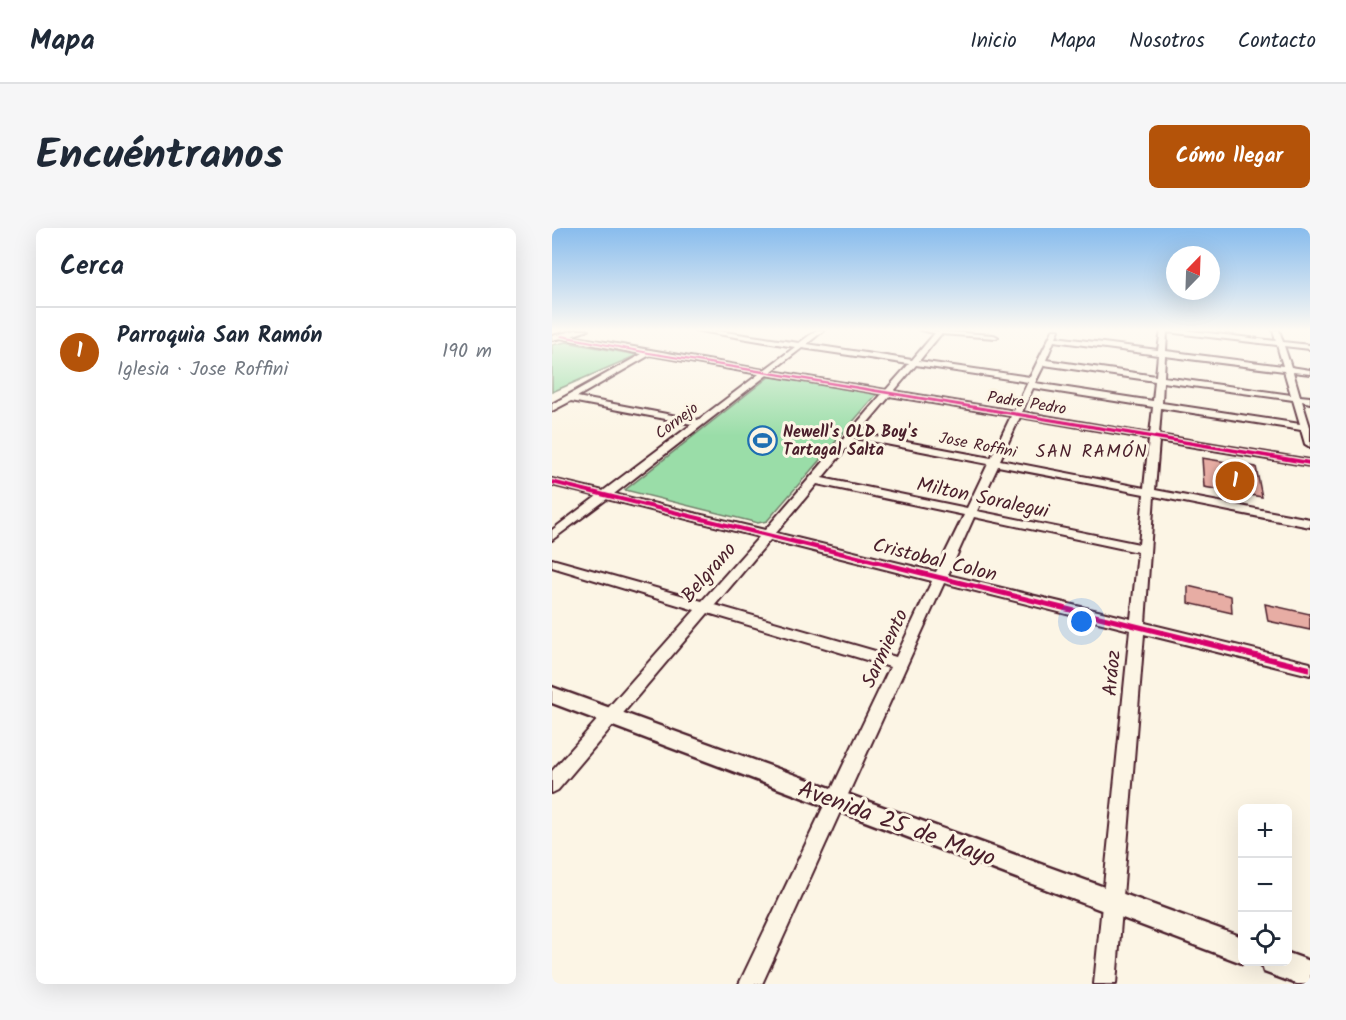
<!DOCTYPE html>
<html lang="es">
<meta charset="utf-8">
<style>
:root{--surface:#fff;--page:#f6f6f7;--text:#1f2937;--muted:#747a83;--line:#e0e1e3;--accent:#b45309}
body{margin:0;font-family:Kalam,sans-serif;background:var(--page);color:var(--text)}
.controls{position:absolute;right:18px;bottom:18px;display:grid;overflow:hidden;border-radius:9px;box-shadow:0 6px 24px #0002}
.controls button{width:54px;height:54px;display:grid;place-items:center;padding:0;border:0;border-bottom:2px solid var(--line);background:var(--surface);color:var(--text);font:30px sans-serif}
.compass{position:absolute;left:614px;top:18px;width:54px;height:54px;border-radius:50%;background:var(--surface);box-shadow:0 6px 24px #0002;rotate:23deg}
.you{position:absolute;left:530px;top:394px;width:21px;height:21px;margin:-15px;border:4px solid #fff;border-radius:50%;background:#1a73e8;box-shadow:0 0 0 9px #1a73e833}
.badge{display:grid;place-items:center;width:39px;height:39px;border-radius:50%;background:var(--accent);color:#fff;font-size:20px;font-weight:700}
.pin{position:absolute;translate:-50% -50%;border:3px solid #fff;box-shadow:0 2px 6px #0006}
.list{margin:0;padding:0;list-style:none}
h2{display:flex;justify-content:space-between;align-items:center;height:78px;margin:0;padding:0 24px;font-size:26px}
h2 small{font-size:20px;font-weight:400;color:var(--muted)}
.list li{display:grid;grid-template-columns:39px 1fr auto;gap:18px;align-items:center;box-sizing:border-box;height:90px;padding:0 24px;border-top:2px solid var(--line)}
.list b{display:block;font-size:22px;white-space:nowrap}
.list p{margin:0;font-size:20px;white-space:nowrap;color:var(--muted)}
.list em{font-size:20px;font-style:normal;color:var(--muted)}
.icon{flex:none;width:33px;height:33px;fill:none;stroke:currentColor;stroke-width:2;stroke-linecap:round;stroke-linejoin:round}
.map{position:relative;flex:none;width:758px;height:756px;overflow:hidden;border-radius:9px}
header{display:flex;align-items:center;gap:36px;box-sizing:border-box;height:84px;padding:0 30px;background:var(--surface);border-bottom:2px solid var(--line)}
header strong{font-size:28px}
nav{display:flex;gap:33px;margin-inline-start:auto;font-size:21px}
.intro{display:flex;align-items:center;justify-content:space-between;box-sizing:border-box;height:144px;padding:0 36px}
h1{margin:0;font-size:42px}
.button{padding:15px 27px;border-radius:9px;background:var(--accent);color:#fff;font-size:21px;font-weight:700}
main{display:flex;gap:36px;padding:0 36px}
aside{flex:1;background:var(--surface);border-radius:9px;box-shadow:0 6px 24px #0002}
.map>svg:first-child{display:block}
.green{fill:#9adda8;stroke:#727e6a;stroke-width:1.5}
.building{fill:#e7ada4;stroke:#4a1f2b;stroke-width:1.5}
.lines{fill:none;stroke-linecap:round;stroke-linejoin:round}
.minor-casing{stroke:#4a1f2b;stroke-width:4}
.major-casing{stroke:#4a1f2b;stroke-width:5}
.minor{fill:#fcf5e5;fill-rule:evenodd}
.major{fill:#fcf5e5;fill-rule:evenodd}
.cycleway-casing{stroke:#fcf5e5;stroke-width:3}
.cycleway{fill:#d6006c;fill-rule:evenodd}
.labels{text-anchor:middle;stroke-width:6;stroke-linejoin:round;paint-order:stroke}
.far-street-label{font-size:16px;fill:#4a1f2b;stroke:#fcf5e5}
.far-poi-label{font-size:16px;font-weight:bold;fill:#4a1f2b;stroke:#fcf5e5;text-anchor:start}
.far-neighbourhood-label{font-size:18px;letter-spacing:1.5px;fill:#4a1f2b;stroke:#fcf5e5}
.street-label{font-size:20px;fill:#4a1f2b;stroke:#fcf5e5}
.near-street-label{font-size:24px;fill:#4a1f2b;stroke:#fcf5e5}
</style>
<header>
<strong>Mapa</strong>
<nav><a>Inicio</a><a>Mapa</a><a>Nosotros</a><a>Contacto</a></nav>
</header>
<div class="intro"><h1>Encuéntranos</h1><a class="button">Cómo llegar</a></div>
<main>
<aside>
<h2>Cerca<small></small></h2>
<ul class="list">
<li><span class="badge">1</span><div><b>Parroquia San Ramón</b><p>Iglesia · Jose Roffini</p></div><em>190 m</em></li>
</ul>
</aside>
<div class="map">
<svg width="758" height="756" viewBox="0 0 758 756">
<rect width="100%" height="100%" fill="#fcf5e5"/>
<filter id="ink" filterUnits="userSpaceOnUse"><feTurbulence type="fractalNoise" baseFrequency=".0167" numOctaves="2"/><feDisplacementMap in="SourceGraphic" scale="12" xChannelSelector="R" yChannelSelector="G"/><feConvolveMatrix kernelMatrix="1 2 1 2 8 2 1 2 1" color-interpolation-filters="sRGB"/></filter>
<g filter="url(#ink)">
<path class="green" d="M14,114L85,127L0,164V117Z
M218,148L320,165L324,167L215,293L206,295L73,262Z"/>
<path class="building" d="M650,230L704,239L710,269L652,259Z
M636,358L679,368L680,385L636,375Z
M713,376L758,386V402L716,393Z"/>
<g class="lines">
<defs>
<path id="minor" d="M24,102H36L19,108L212,142L243,119L142,102H159L247,115L265,102H272L255,116L360,132L383,105L368,102L442,107L446,109L444,110L389,106L367,133L478,149L501,102H507L504,109L606,122L609,102H631L724,113L721,102H727L731,114L758,117V121L732,118L739,139L758,142V146L741,144L748,168L758,169V175L750,173L758,199V219L753,216L749,202L743,201L609,180L607,207L758,232V238L607,213L603,262L758,291V299L602,268L593,395L758,435V447L592,406L564,756H542L578,402L392,355L210,756H187L338,439L156,385L6,562L0,565V543L143,382L0,339V331L150,373L207,309L55,271L0,312V302L45,268L0,257V251L51,263L140,196L19,173L0,183V176L90,126L9,110L0,112V108ZM615,104L725,117L731,138L614,123ZM502,113L606,127L604,148L494,132ZM250,120L357,136L334,162L220,143ZM98,127L207,146L146,192L25,169ZM613,128L732,143L739,167L612,149ZM364,137L476,154L462,183L342,163ZM492,137L603,153L601,173L483,155ZM215,147L330,166L213,302L62,266ZM611,154L741,172L748,196L610,175ZM481,160L601,179L598,206L470,184ZM338,168L459,188L439,230L307,205ZM468,189L597,211L592,260L448,232ZM303,210L436,236L415,280L270,250ZM446,238L592,266L587,316L425,283ZM265,256L412,287L384,344L224,305ZM422,289L586,324L579,391L396,347ZM218,312L380,353L344,429L163,377Z"/>
<path id="major" d="M0,459L690,709V734H694L690,735L0,475Z
M736,725L758,733V756H745L712,744L709,734H736Z"/>
</defs>
<use href="#minor" class="minor-casing"/>
<use href="#major" class="major-casing"/>
<use href="#minor" class="minor"/>
<use href="#major" class="major"/>
<defs>
<path id="cycleway" d="M10,107L97,124L758,233V237L97,126L9,109L8,108Z
M0,252L758,438V444L0,256Z"/>
</defs>
<use href="#cycleway" class="cycleway-casing"/>
<use href="#cycleway" class="cycleway"/>
</g>
</g>
<linearGradient id="sky" x2="0" y2="1"><stop stop-color="#88bced"/><stop offset="0.49" stop-color="#fefaf3"/><stop offset="1" stop-color="#fefaf3" stop-opacity="0"/></linearGradient>
<rect width="758" height="208" fill="url(#sky)"/>
<defs>
<symbol id="stadium-ring" viewBox="-11 -11 22 22"><circle r="9.5" fill="#fcf5e5" stroke="#1f6fb2" stroke-width="1.5"/><path d="M0-5a6.5 5 0 1 0 0 10a6.5 5 0 1 0 0-10ZM-3.5-1.8h7v3.6h-7Z" fill="#1f6fb2"/></symbol>
</defs>
<g fill-rule="evenodd">
<use href="#stadium-ring" x="194" y="196" width="33" height="33"/>
</g>
<g class="labels">
<g class="far-street-label">
<text transform="translate(475 174) rotate(9)" y="6">Padre Pedro</text>
<text transform="translate(124 192) rotate(-37)" y="6">Cornejo</text>
<text transform="translate(426 216) rotate(11)" y="6">Jose Roffini</text>
</g>
<g class="far-poi-label">
<text x="231" y="209">Newell's OLD Boy's<tspan x="231" dy="18">Tartagal Salta</tspan></text>
</g>
<g class="far-neighbourhood-label">
<text x="540" y="229">SAN RAMÓN</text>
</g>
<g class="street-label">
<text transform="translate(431 269) rotate(12)" y="7">Milton Soralegui</text>
<text transform="translate(383 331) rotate(14)" y="7">Cristobal Colon</text>
<text transform="translate(156 344) rotate(-49)" y="7">Belgrano</text>
<text transform="translate(332 420) rotate(-65)" y="7">Sarmiento</text>
<text transform="translate(559 445) rotate(-85)" y="7">Aráoz</text>
</g>
<g class="near-street-label">
<text transform="translate(345 595) rotate(20)" y="8">Avenida 25 de Mayo</text>
</g>
</g>
</svg>
<div class="controls">
<button>+</button>
<button>−</button>
<button><svg class="icon" aria-label="locate" viewBox="0 0 24 24"><circle cx="12" cy="12" r="6"/><path d="M12 2v4M12 18v4M2 12h4M18 12h4"/></svg></button>
</div>
<svg class="compass" viewBox="-18 -18 36 36"><path d="M0-13l5 13h-10z" fill="#e53935"/><path d="M0 13l5-13h-10z" fill="#747a83"/></svg>
<div class="you"></div>
<div class="pin badge" style="left:683px;top:253px">1</div>
</div>
</main>
